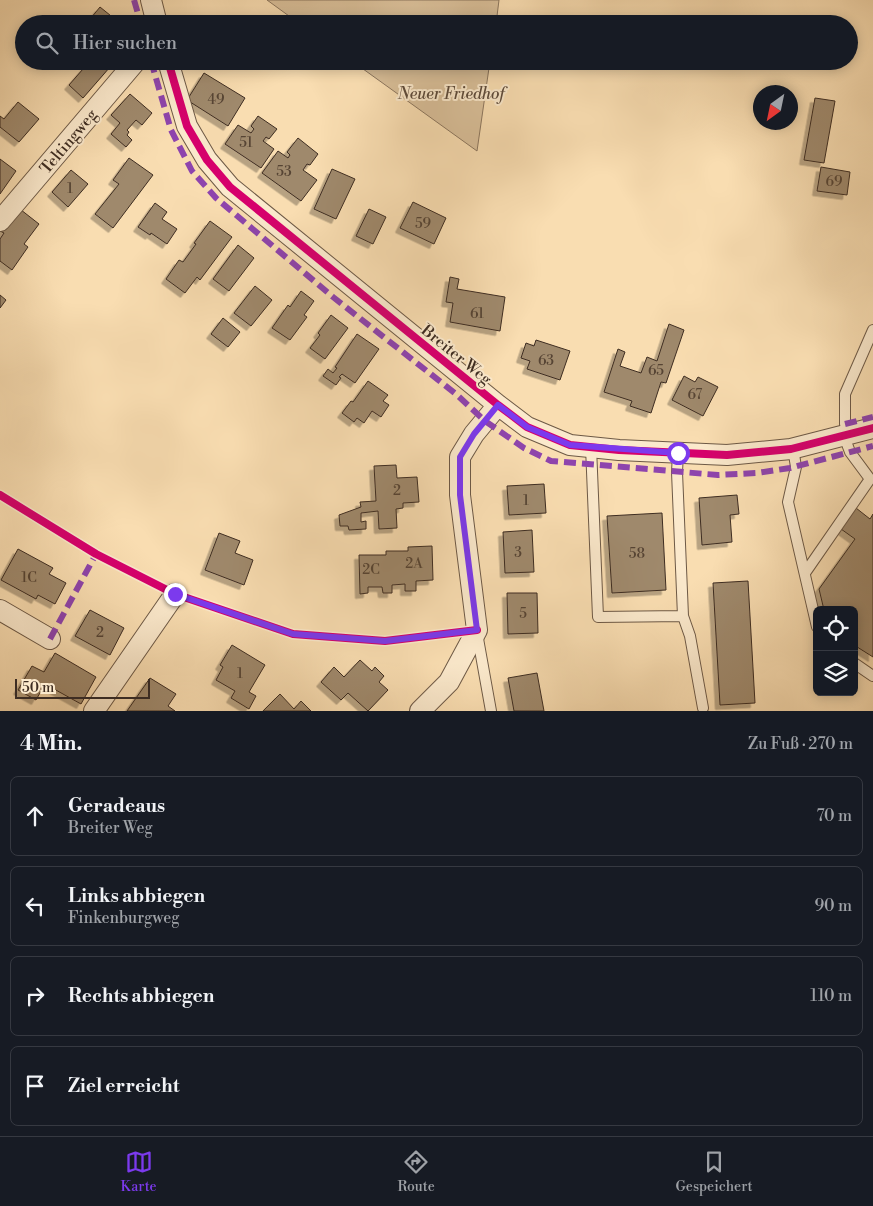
<!DOCTYPE html>
<html lang="de">
<meta charset="utf-8">
<style>
:root{--surface:#171b24;--page:#20242c;--text:#f1f3f6;--muted:#9ea1a6;--line:#363941;--accent:#7c3aed}
body{margin:0;font-family:"Libre Bodoni",serif;background:var(--page);color:var(--text)}
.controls{position:absolute;right:15px;bottom:15px;display:grid;overflow:hidden;border-radius:8px;box-shadow:0 2px 12px #0003}
.controls button{width:45px;height:45px;display:grid;place-items:center;padding:0;border:0;border-bottom:1px solid var(--line);background:var(--surface);color:var(--text);font:25px sans-serif}
.compass{position:absolute;left:753px;top:85px;width:45px;height:45px;border-radius:50%;background:var(--surface);box-shadow:0 2px 12px #0003;rotate:213deg}
.scale{position:absolute;left:15px;bottom:12px;width:135px;box-sizing:border-box;padding-left:5px;border:2px solid #3e2d22;border-top:0;font-size:14px;line-height:18px;white-space:nowrap;color:#3e2d22;-webkit-text-stroke:4px #fbe9cc;paint-order:stroke}
.stop{position:absolute;width:15px;height:15px;margin:-11px;border:4px solid #7c3aed;border-radius:50%;background:#fff}
.stop.end{background:#7c3aed;border-color:#fff;box-shadow:0 1px 5px #0008}
.list{margin:0;padding:0;list-style:none}
h2{display:flex;justify-content:space-between;align-items:center;height:65px;margin:0;padding:0 20px;font-size:21px}
h2 small{font-size:16px;font-weight:400;color:var(--muted)}
.list li{display:grid;grid-template-columns:32px 1fr auto;gap:15px;align-items:center;box-sizing:border-box;height:80px;margin:0 10px 10px;padding:0 10px;border:1px solid var(--line);border-radius:8px}
.list b{display:block;font-size:19px;white-space:nowrap}
.list p{margin:0;font-size:16px;white-space:nowrap;color:var(--muted)}
.list em{font-size:16px;font-style:normal;color:var(--muted)}
.icon{flex:none;width:28px;height:28px;fill:none;stroke:currentColor;stroke-width:2;stroke-linecap:round;stroke-linejoin:round}
.map{position:relative;flex:none;width:873px;height:711px;overflow:hidden}
.search{position:absolute;background:var(--surface);box-shadow:0 2px 12px #0003;left:15px;right:15px;top:15px;height:55px;display:flex;align-items:center;gap:12px;box-sizing:border-box;padding:0 18px;border-radius:28px;color:var(--muted);font-size:19px}
.sheet{height:425px;background:var(--surface)}
nav{display:flex;justify-content:space-around;align-items:center;box-sizing:border-box;height:70px;border-top:1px solid var(--line);background:var(--surface);font-size:14px;color:var(--muted)}
nav a{display:grid;justify-items:center;gap:2px}
nav .on{color:var(--accent)}
.map>svg:first-child{display:block}
.green{fill:#d9bf99;stroke:#8c765e}
.building{fill:#9f896c;stroke:#3e2d22;filter:url(#shadow)}
.lines{fill:none;stroke-linecap:round;stroke-linejoin:round}
.lane-casing{stroke:#6d5946;stroke-width:12}
.street-casing{stroke:#6d5946;stroke-width:22}
.lane{stroke:#fbe9cc;stroke-width:10}
.street{stroke:#fbe9cc;stroke-width:20}
.quiet{stroke:#8e44ad;stroke-width:6;stroke-dasharray:12 6;stroke-linecap:butt}
.cycleway-casing{stroke:#fbe9cc;stroke-width:11}
.cycleway{stroke:#d6006c;stroke-width:8}
.route{stroke:#7c3aed;stroke-width:6}
.labels{text-anchor:middle;stroke-width:4;stroke-linejoin:round;paint-order:stroke}
.number-label{font-size:14px;fill:#564434}
.park-label{font-size:16px;font-style:italic;fill:#5d4a3a;stroke:#fbe9cc}
.street-label{font-size:16px;fill:#3e2d22;stroke:#fbe9cc}
</style>
<div class="map">
<svg width="873" height="711" viewBox="0 0 873 711">
<defs>
<filter id="shadow"><feDropShadow dx="-4.5" dy="4.5" stdDeviation="0" flood-color="#0004"/></filter>
</defs>
<rect width="100%" height="100%" fill="#f9ddb1"/>
<filter id="stains"><feTurbulence type="fractalNoise" baseFrequency=".004" numOctaves="4"/><feColorMatrix values="0 0 0 0 .2 0 0 0 0 .09 0 0 0 0 .02 0 0 0 .5 -.17"/></filter>
<radialGradient id="worn" r=".72"><stop offset=".6" stop-color="#630" stop-opacity="0"/><stop offset="1" stop-color="#630" stop-opacity=".3"/></radialGradient>
<path class="green" d="M267,0H499L496,24H300Z
M352,61H490L477,151Z"/>
<path class="building" d="M100,7L121,24H86Z
M90,61H103L110,67L83,98L69,85Z
M204,73L245,98L228,126L187,100Z
M130,94L152,113L142,125L136,120L127,130L129,132L127,135L132,140L126,147L111,134L120,123L111,115Z
M815,98L835,101L824,163L804,160Z
M18,102L39,119L19,142L0,127V116L4,119Z
M258,116L277,129L269,139L266,137L263,141L274,149L261,168L225,144L238,125L251,133L254,129L251,126Z
M298,138L318,154L310,165L307,164L303,170L317,180L301,201L262,173L278,151L288,158L290,155L287,152Z
M129,158L153,175L113,228L95,214L119,184L113,180Z
M0,159L16,171L0,194Z
M821,167L850,172L847,195L817,191Z
M332,169L355,179L336,219L314,209Z
M71,170L88,184L68,207L52,192Z
M413,202L446,218L434,244L400,228Z
M155,203L167,212L162,219L177,229L167,244L151,233L150,235L138,227Z
M16,206L39,224L24,244L28,247L12,270L0,261V239L4,233L0,231Z
M369,209L386,217L373,244L356,236Z
M210,221L232,237L200,280L197,277L185,293L166,279L179,260L183,262L196,244L194,243Z
M238,245L254,258L229,291L213,279Z
M450,277L459,279L457,289L505,297L500,331L450,322L453,303L446,302Z
M255,286L272,300L251,326L234,313Z
M301,291L314,301L304,315L307,317L290,340L272,328L288,305L290,307Z
M0,295L6,300L0,308Z
M331,315L348,328L325,359L310,348L320,335L318,333Z
M223,318L240,332L228,347L211,334Z
M669,324L684,330L666,383L661,382L651,413L630,406L632,401L604,392L618,349L625,352L620,366L641,373L647,357L657,361Z
M357,334L379,349L355,383L342,374L339,377L341,378L336,385L323,376L328,369L333,373L337,368L335,367Z
M536,340L570,351L560,380L527,369L530,361L521,358L526,343L534,346Z
M684,376L695,382L698,377L718,387L703,416L672,400Z
M368,381L388,395L383,401L389,405L381,417L372,411L364,423L357,418L354,422L342,413L351,401L353,402Z
M396,465L397,478L417,477L419,502L403,503V508L396,509L397,528L379,529L378,511L361,513V522L366,521V529L349,530L348,526H340L339,515L361,507L360,502L376,501L374,466Z
M544,484L546,513L509,515L507,486Z
M737,495L739,514L730,515L732,542L702,545L699,498Z
M856,508L870,519L873,514V657L854,645V610H824L819,589L855,539L841,529Z
M662,513L666,590L612,593L607,516Z
M532,530L534,572L505,573L503,532Z
M219,533L240,541L235,553L253,560L244,585L205,570Z
M432,546L433,580L416,581V591H405V584L392,585V593H383L382,587H368V593L360,594L359,555H386V551H408V547Z
M18,549L53,568L49,574L66,583L55,604L38,595L36,599L1,580Z
M748,581L755,703L720,705L713,583Z
M507,593H537L538,633L508,634Z
M90,610L124,628L110,655L75,636Z
M232,645L265,665L249,692L256,696L249,709L231,698L235,691L216,680L223,667L220,665Z
M55,653L96,677L81,704L45,684L36,700L18,690L32,666L44,672Z
M360,660L372,671L375,667L384,676L379,682L388,690L368,711L348,693L341,700L321,682L334,667L344,677Z
M537,673L544,711H514L508,678Z
M150,678L176,694L168,706L175,711H127Z
M280,694L294,709L301,701L311,711H263Z"/>
<g class="lines">
<defs>
<path id="lane" d="M850,435L845,424V394L873,330
M591,447L598,617L683,616L677,472L678,453
M793,448L796,467L788,502L817,627
M805,573L870,479L850,452L844,436
M683,616L690,636L703,708
M477,633L491,711
M854,663L873,676"/>
<path id="street" d="M151,0L157,24
M168,61L187,126L207,160L230,187L498,405L527,427L570,445L619,450L727,455L791,449L873,428
M0,221L136,61
M0,610L50,639
M94,711L175,594
M420,711L449,682L477,630L460,495V457L474,434L498,405"/>
</defs>
<use href="#lane" class="lane-casing"/>
<use href="#street" class="street-casing"/>
<use href="#lane" class="lane"/>
<use href="#street" class="street"/>
<path class="quiet" d="M134,0L141,24
M151,61L171,130L192,171L216,198L333,297L456,394L485,421L524,448L551,461L718,475L757,473L790,468L873,446
M845,424L873,417
M50,639L96,554"/>
<defs>
<path id="cycleway" d="M168,61L187,126L207,160L230,187L498,405L527,427L570,445L619,450L727,455L791,449L873,428
M0,495L96,554L175,594L293,634L385,641L477,630"/>
</defs>
<use href="#cycleway" class="cycleway-casing"/>
<use href="#cycleway" class="cycleway"/>
</g>
<g class="lines">
<path class="route" d="M175,594L293,634L385,641L477,630L460,495V457L474,434L498,405L527,427L570,445L678,453"/>
</g>
<g class="labels">
<g class="number-label">
<text x="216" y="104">49</text>
<text x="246" y="147">51</text>
<text x="284" y="176">53</text>
<text x="834" y="186">69</text>
<text x="70" y="193">1</text>
<text x="423" y="228">59</text>
<text x="477" y="318">61</text>
<text x="546" y="365">63</text>
<text x="656" y="375">65</text>
<text x="695" y="399">67</text>
<text x="397" y="495">2</text>
<text x="526" y="505">1</text>
<text x="518" y="557">3</text>
<text x="637" y="558">58</text>
<text x="414" y="568">2A</text>
<text x="371" y="574">2C</text>
<text x="29" y="582">1C</text>
<text x="523" y="618">5</text>
<text x="100" y="637">2</text>
<text x="240" y="678">1</text>
</g>
<g class="park-label">
<text x="451" y="99">Neuer Friedhof</text>
</g>
<g class="street-label">
<text transform="translate(68 141) rotate(-50)" y="6">Teltingweg</text>
<text transform="translate(457 354) rotate(39)" y="6">Breiter Weg</text>
</g>
</g>
<rect width="100%" height="100%" filter="url(#stains)"/>
<rect width="100%" height="100%" fill="url(#worn)"/>
</svg>
<div class="controls">
<button><svg class="icon" aria-label="locate" viewBox="0 0 24 24"><circle cx="12" cy="12" r="6"/><path d="M12 2v4M12 18v4M2 12h4M18 12h4"/></svg></button>
<button><svg class="icon" aria-label="layers" viewBox="0 0 24 24"><path d="M12 4l9 5-9 5-9-5zM3 14l9 5 9-5"/></svg></button>
</div>
<svg class="compass" viewBox="-18 -18 36 36"><path d="M0-13l5 13h-10z" fill="#e53935"/><path d="M0 13l5-13h-10z" fill="#9ea1a6"/></svg>
<div class="scale">50 m</div>
<div class="stop" style="left:678px;top:453px"></div>
<div class="stop end" style="left:175px;top:594px"></div>
<div class="search"><svg class="icon" aria-label="search" viewBox="0 0 24 24"><circle cx="10" cy="10" r="6"/><path d="M15 15l6 6"/></svg>Hier suchen</div>
</div>
<section class="sheet">
<h2>4 Min.<small>Zu Fuß · 270 m</small></h2>
<ul class="list">
<li><svg class="icon" aria-label="ahead" viewBox="0 0 24 24"><path d="M12 20V5M6 11l6-6 6 6"/></svg><div><b>Geradeaus</b><p>Breiter Weg</p></div><em>70 m</em></li>
<li><svg class="icon" aria-label="left" viewBox="0 0 24 24"><path d="M17 20v-9H6M10 6l-5 5 5 5"/></svg><div><b>Links abbiegen</b><p>Finkenburgweg</p></div><em>90 m</em></li>
<li><svg class="icon" aria-label="right" viewBox="0 0 24 24"><path d="M7 20v-9h11M14 6l5 5-5 5"/></svg><div><b>Rechts abbiegen</b></div><em>110 m</em></li>
<li><svg class="icon" aria-label="arrive" viewBox="0 0 24 24"><path d="M6 21V4h12l-3 4 3 4H6"/></svg><div><b>Ziel erreicht</b></div></li>
</ul>
</section>
<nav>
<a class="on"><svg class="icon" aria-label="map" viewBox="0 0 24 24"><path d="M3 6l6-2 6 2 6-2v14l-6 2-6-2-6 2zM9 4v14M15 6v14"/></svg>Karte</a>
<a><svg class="icon" aria-label="directions" viewBox="0 0 24 24"><path d="M12 3l9 9-9 9-9-9zM9 14v-3h6M13 9l2 2-2 2"/></svg>Route</a>
<a><svg class="icon" aria-label="saved" viewBox="0 0 24 24"><path d="M7 4h10v16l-5-4-5 4z"/></svg>Gespeichert</a>
</nav>
